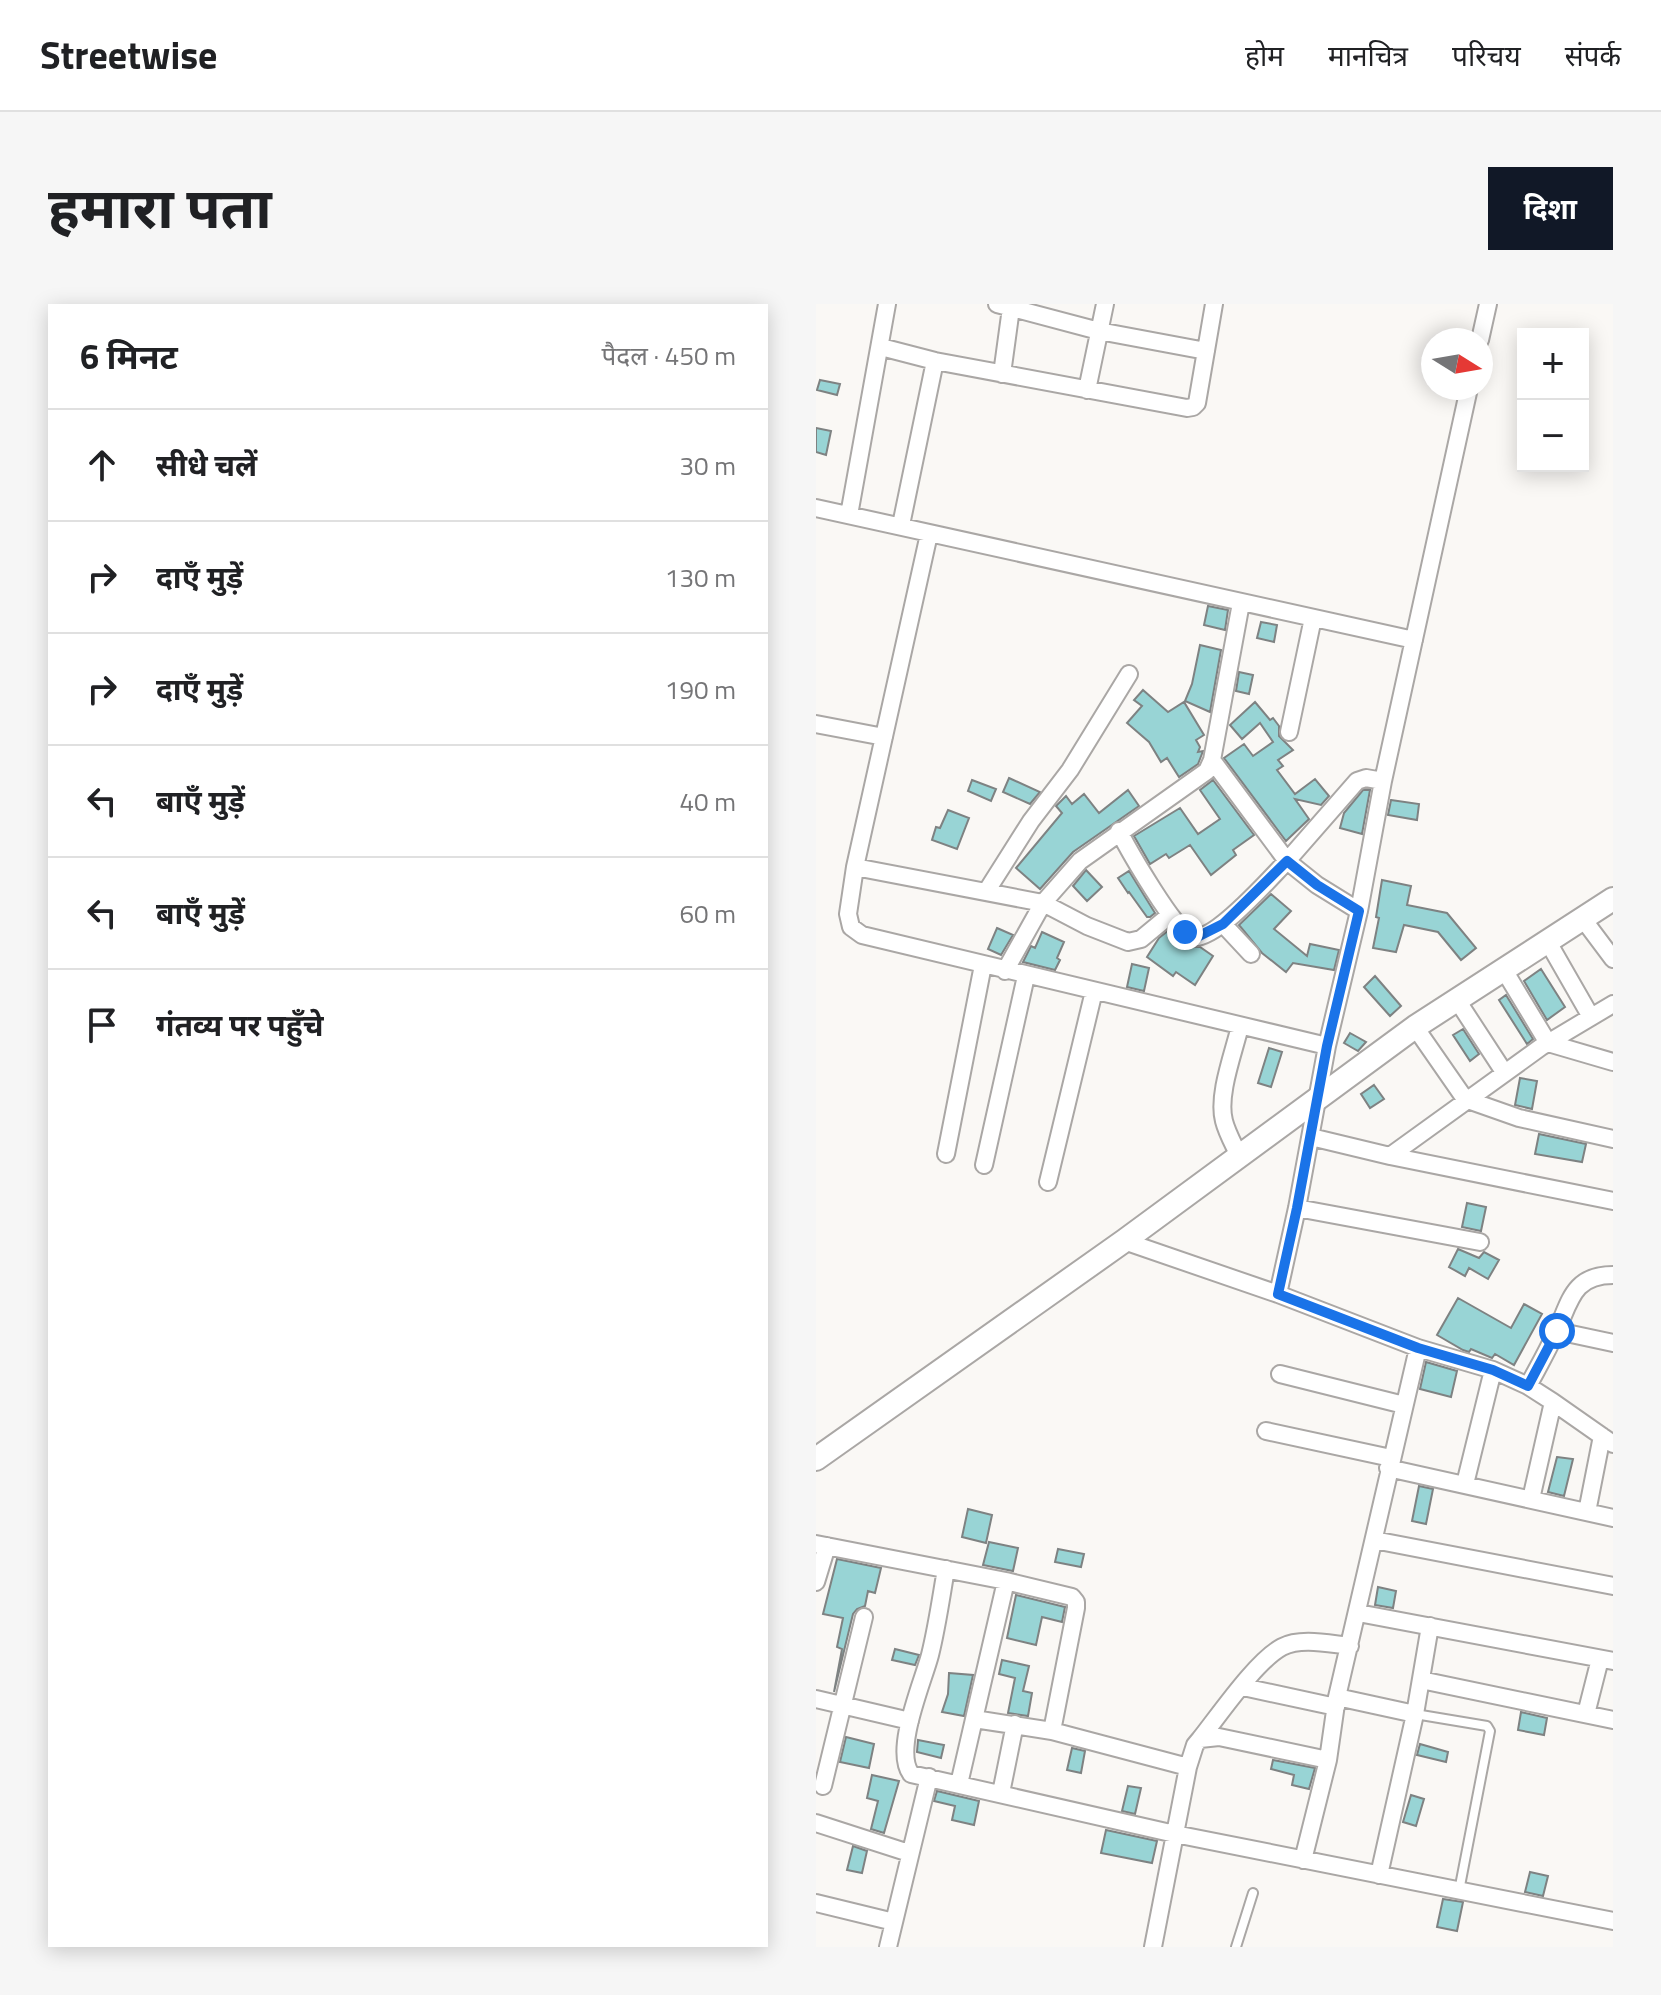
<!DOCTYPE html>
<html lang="hi">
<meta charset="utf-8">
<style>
:root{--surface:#fff;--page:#f6f6f6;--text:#202124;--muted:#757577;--line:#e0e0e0;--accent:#111827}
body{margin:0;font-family:"Titillium Web","Noto Sans Devanagari",sans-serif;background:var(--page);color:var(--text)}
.controls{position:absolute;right:24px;top:24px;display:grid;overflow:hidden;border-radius:0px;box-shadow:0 4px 20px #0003}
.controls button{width:72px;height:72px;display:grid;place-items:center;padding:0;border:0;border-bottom:2px solid var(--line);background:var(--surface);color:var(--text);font:40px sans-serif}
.compass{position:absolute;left:605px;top:24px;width:72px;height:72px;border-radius:50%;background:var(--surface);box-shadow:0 4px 20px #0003;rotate:101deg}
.stop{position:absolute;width:24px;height:24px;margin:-18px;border:6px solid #1a73e8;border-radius:50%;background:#fff}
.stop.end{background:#1a73e8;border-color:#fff;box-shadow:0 2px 8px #0008}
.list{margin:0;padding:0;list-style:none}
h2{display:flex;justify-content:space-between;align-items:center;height:104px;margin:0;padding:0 32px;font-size:34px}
h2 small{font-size:26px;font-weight:400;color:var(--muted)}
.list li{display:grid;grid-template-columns:52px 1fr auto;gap:24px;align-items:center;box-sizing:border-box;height:112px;padding:0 32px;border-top:2px solid var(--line)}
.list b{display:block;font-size:30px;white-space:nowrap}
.list em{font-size:26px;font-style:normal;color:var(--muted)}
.icon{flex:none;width:44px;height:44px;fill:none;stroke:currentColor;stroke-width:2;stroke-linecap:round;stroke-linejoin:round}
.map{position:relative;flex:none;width:797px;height:1643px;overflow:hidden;border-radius:0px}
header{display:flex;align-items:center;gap:48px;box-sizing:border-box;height:112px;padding:0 40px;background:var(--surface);border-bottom:2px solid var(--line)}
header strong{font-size:38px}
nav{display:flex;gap:44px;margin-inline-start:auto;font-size:28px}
.intro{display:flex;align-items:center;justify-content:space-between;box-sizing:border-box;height:192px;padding:0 48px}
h1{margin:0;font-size:56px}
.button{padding:20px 36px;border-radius:0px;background:var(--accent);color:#fff;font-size:28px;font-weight:700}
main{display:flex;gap:48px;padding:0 48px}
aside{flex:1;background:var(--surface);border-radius:0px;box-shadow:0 4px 20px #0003}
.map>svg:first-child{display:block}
.building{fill:#98d4d5;stroke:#7e8282;stroke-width:2}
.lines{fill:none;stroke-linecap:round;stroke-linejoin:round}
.lane-casing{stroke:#aaa7a5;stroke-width:12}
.street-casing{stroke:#aaa7a5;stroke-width:20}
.secondary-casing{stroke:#aaa7a5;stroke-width:26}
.lane{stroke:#fff;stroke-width:8}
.street{stroke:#fff;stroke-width:16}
.secondary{stroke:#fff;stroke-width:22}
.route{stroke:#1a73e8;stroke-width:10}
</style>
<header>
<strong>Streetwise</strong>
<nav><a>होम</a><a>मानचित्र</a><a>परिचय</a><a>संपर्क</a></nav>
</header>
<div class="intro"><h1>हमारा पता</h1><a class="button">दिशा</a></div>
<main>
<aside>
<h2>6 मिनट<small>पैदल · 450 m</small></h2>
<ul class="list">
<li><svg class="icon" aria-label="ahead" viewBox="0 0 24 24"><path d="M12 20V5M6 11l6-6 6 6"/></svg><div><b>सीधे चलें</b></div><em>30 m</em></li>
<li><svg class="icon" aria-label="right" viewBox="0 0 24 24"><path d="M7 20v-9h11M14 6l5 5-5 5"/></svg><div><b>दाएँ मुड़ें</b></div><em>130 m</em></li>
<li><svg class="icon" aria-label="right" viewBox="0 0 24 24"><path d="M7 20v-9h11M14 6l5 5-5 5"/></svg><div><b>दाएँ मुड़ें</b></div><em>190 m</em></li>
<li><svg class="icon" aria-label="left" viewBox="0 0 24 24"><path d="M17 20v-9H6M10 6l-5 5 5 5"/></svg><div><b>बाएँ मुड़ें</b></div><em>40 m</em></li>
<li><svg class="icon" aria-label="left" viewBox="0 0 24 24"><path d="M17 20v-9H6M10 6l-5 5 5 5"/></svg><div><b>बाएँ मुड़ें</b></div><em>60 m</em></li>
<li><svg class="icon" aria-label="arrive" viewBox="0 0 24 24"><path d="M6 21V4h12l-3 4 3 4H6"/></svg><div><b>गंतव्य पर पहुँचे</b></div></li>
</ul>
</aside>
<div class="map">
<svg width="797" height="1643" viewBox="0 0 797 1643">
<rect width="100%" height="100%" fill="#faf8f5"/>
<path class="building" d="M4,76L24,80L21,91L1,86Z
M0,124L15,127L10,151L0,148Z
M392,302L412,306L409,326L388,321Z
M445,318L461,321L458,338L441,334Z
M384,341L405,346L394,408L369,397L376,380Z
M423,368L437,371L433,390L420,387Z
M327,386L352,408L368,398L388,431L380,436L384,443L382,448L387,447L382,460L363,473L351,454L345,458L333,438L311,419L326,402L318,396Z
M439,398L454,416L457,414L463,422V432L477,446L462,456L467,462L461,466L479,490L499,475L513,492L505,501L479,495L493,515L470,537L408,454L428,440L437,452L457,438L444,419L426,435L414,421Z
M193,474L224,488L214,500L187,488Z
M156,476L180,485L175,497L152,487Z
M397,476L438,531L417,546L420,551L395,571L374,541L353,554L350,550L334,560L318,532L364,504L382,530L404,515L384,486Z
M312,486L323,502L257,548L224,585L200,564L246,509L240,502L250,492L256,500L268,490L283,509Z
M547,486H554L546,530L524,524L528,509Z
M575,496L603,500L601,516L572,511Z
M132,506L153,514L141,545L116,536L120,523L124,524Z
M270,566L286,583L271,597L257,582Z
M313,567L339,609L334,613H331L313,588L312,589L302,574Z
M566,576L595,582L591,601L631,609L660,644L645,656L622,628L588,621L580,648L557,644L563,614L560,613Z
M455,590L475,607L458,625L491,652L494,640L523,646L518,666L477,659L470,668L446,649L423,621Z
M181,624L197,631L185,651L172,645Z
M353,626L370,642L384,643L397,652L379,681L360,668L357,672L331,653L343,634Z
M226,628L248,638L241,654L244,656L239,666L207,658L215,642L219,644Z
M316,660L333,664L328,687L311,683Z
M725,665L749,703L731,716L708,677Z
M559,672L585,702L574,712L548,683Z
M690,691L717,735L711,740L683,696Z
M647,725L663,750L654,757L637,731Z
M534,729L550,738L542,747L528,739Z
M453,744L466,748L455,783L442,779Z
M704,774L721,777L716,805L699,801Z
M558,781L568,795L554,804L545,790Z
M723,830L770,840L766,858L719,850Z
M651,899L670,903L665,927L646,923Z
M642,945L663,954L668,948L683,956L672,975L653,964L649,972L633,963Z
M642,994L695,1024L708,1000L726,1010L698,1061L679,1050L676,1054L655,1045L653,1048L647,1046L621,1031Z
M610,1058L641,1067L635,1093L604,1085Z
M741,1153L757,1155L748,1192L732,1188Z
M603,1182L617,1185L610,1220L596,1217Z
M152,1205L176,1211L170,1239L146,1233Z
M173,1238L202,1244L197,1267L167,1261Z
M242,1245L268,1250L265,1263L239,1258Z
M21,1255L65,1264L59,1289L52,1287L49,1302L41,1305L37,1310L18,1388L26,1345L21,1343L27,1314L7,1310Z
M562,1283L580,1287L577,1304L559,1301Z
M200,1291L249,1303L246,1318L226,1313L220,1341L191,1334Z
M79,1345L103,1351L99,1361L76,1356Z
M186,1356L213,1362L207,1387L216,1389L212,1412L192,1409L199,1374L183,1370Z
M133,1369L157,1371L148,1412L126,1408L132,1390Z
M705,1408L731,1414L728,1431L702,1426Z
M30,1433L58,1440L53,1464L24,1458Z
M102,1436L128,1441L125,1454L101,1448Z
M604,1440L632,1448L630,1458L601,1451Z
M256,1444L269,1447L265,1469L251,1466Z
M457,1456L499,1464L493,1485L476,1481L478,1471L455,1465Z
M56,1471L83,1477L68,1529L55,1525L62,1497L51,1494Z
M312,1482L325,1484L319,1510L306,1507Z
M121,1487L163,1497L158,1521L136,1516L139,1502L118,1497Z
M595,1491L608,1495L600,1522L587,1518Z
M290,1526L341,1537L336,1559L285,1549Z
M37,1542L51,1547L46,1569L31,1566Z
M714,1568L732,1572L727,1592L709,1588Z
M627,1595L647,1598L641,1627L621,1623Z"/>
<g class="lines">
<defs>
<path id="lane" d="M599,1410L671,1422L674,1427L643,1587
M420,1643L437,1589"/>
<path id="street" d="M181,0L283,27L390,47
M664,36L672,0
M65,43L119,57L371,104L377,103L381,99L398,0
M186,70L195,4
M271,86L289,0
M0,204L598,336
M33,211L71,0
M85,221L119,57
M113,230L39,563L32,610L35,623L46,631L511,742
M0,420L68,433
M473,428L497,314
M396,456L471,557L541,477L550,474L567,477
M303,527C312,545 360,629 376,633C399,638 455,573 471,557L501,581L543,607
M39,563L227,599L271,622L312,638L325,635L354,611
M170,588L215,517L254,466L313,370
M767,615L797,655
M407,620L435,650
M732,638L775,713
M688,666L732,739L797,758
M189,667L227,599L264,557L391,467L396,456L425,299
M641,696L688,768
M599,723L649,795L703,814L797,835
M495,833L574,852L725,743L797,700
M130,850L167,661
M423,852C418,841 411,829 408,817C401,791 418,748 424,722
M574,852L797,897
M168,861L210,672
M232,878L278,687
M481,904L664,938
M308,937L462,990L602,1044L677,1066L712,1082L737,1098L797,1140
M462,990L481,904L511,742L543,607L567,477L653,84
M741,1027L797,1039
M464,1070L588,1101
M712,1082C721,1065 731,1048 739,1030C754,1000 755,971 797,971
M450,1127L575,1154
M572,1164L797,1214
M649,1180L677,1066
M715,1195L737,1098
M771,1208L786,1132
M558,1236L797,1282
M0,1240L190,1277L256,1293L260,1298V1304L236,1427
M130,1265C125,1294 121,1323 114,1351C107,1378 77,1446 95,1470L359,1530L797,1617
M0,1278L11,1242
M542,1309L797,1357
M605,1376L797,1416
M427,1383L520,1403
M521,1393L599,1410
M0,1395L94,1417
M770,1410L784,1355
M158,1415L236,1427L372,1463
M384,1435C404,1410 440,1357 466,1343C485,1333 514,1340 534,1342
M143,1480L190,1277
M7,1482L48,1313
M185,1489L199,1420
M0,1519L93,1549
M487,1556L512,1456
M563,1571L599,1410L614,1322
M0,1599L78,1618
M72,1643L113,1473
M337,1643L372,1463L379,1441L384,1435L403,1433L512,1456L521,1393L602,1044"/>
<path id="secondary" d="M0,1155L308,937L599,723L797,595"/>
</defs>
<use href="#lane" class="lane-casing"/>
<use href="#street" class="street-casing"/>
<use href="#secondary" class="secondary-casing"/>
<use href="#lane" class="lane"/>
<use href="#street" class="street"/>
<use href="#secondary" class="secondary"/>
</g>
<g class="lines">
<path class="route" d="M369,628L379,634L407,620L471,557L501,581L543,607L511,742L481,904L462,990L602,1044L677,1066L712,1082L741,1027"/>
</g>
</svg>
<div class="controls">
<button>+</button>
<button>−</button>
</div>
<svg class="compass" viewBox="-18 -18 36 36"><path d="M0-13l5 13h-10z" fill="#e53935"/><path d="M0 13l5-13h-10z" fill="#757577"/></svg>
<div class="stop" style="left:741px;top:1027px"></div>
<div class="stop end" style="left:369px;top:628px"></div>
</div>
</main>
